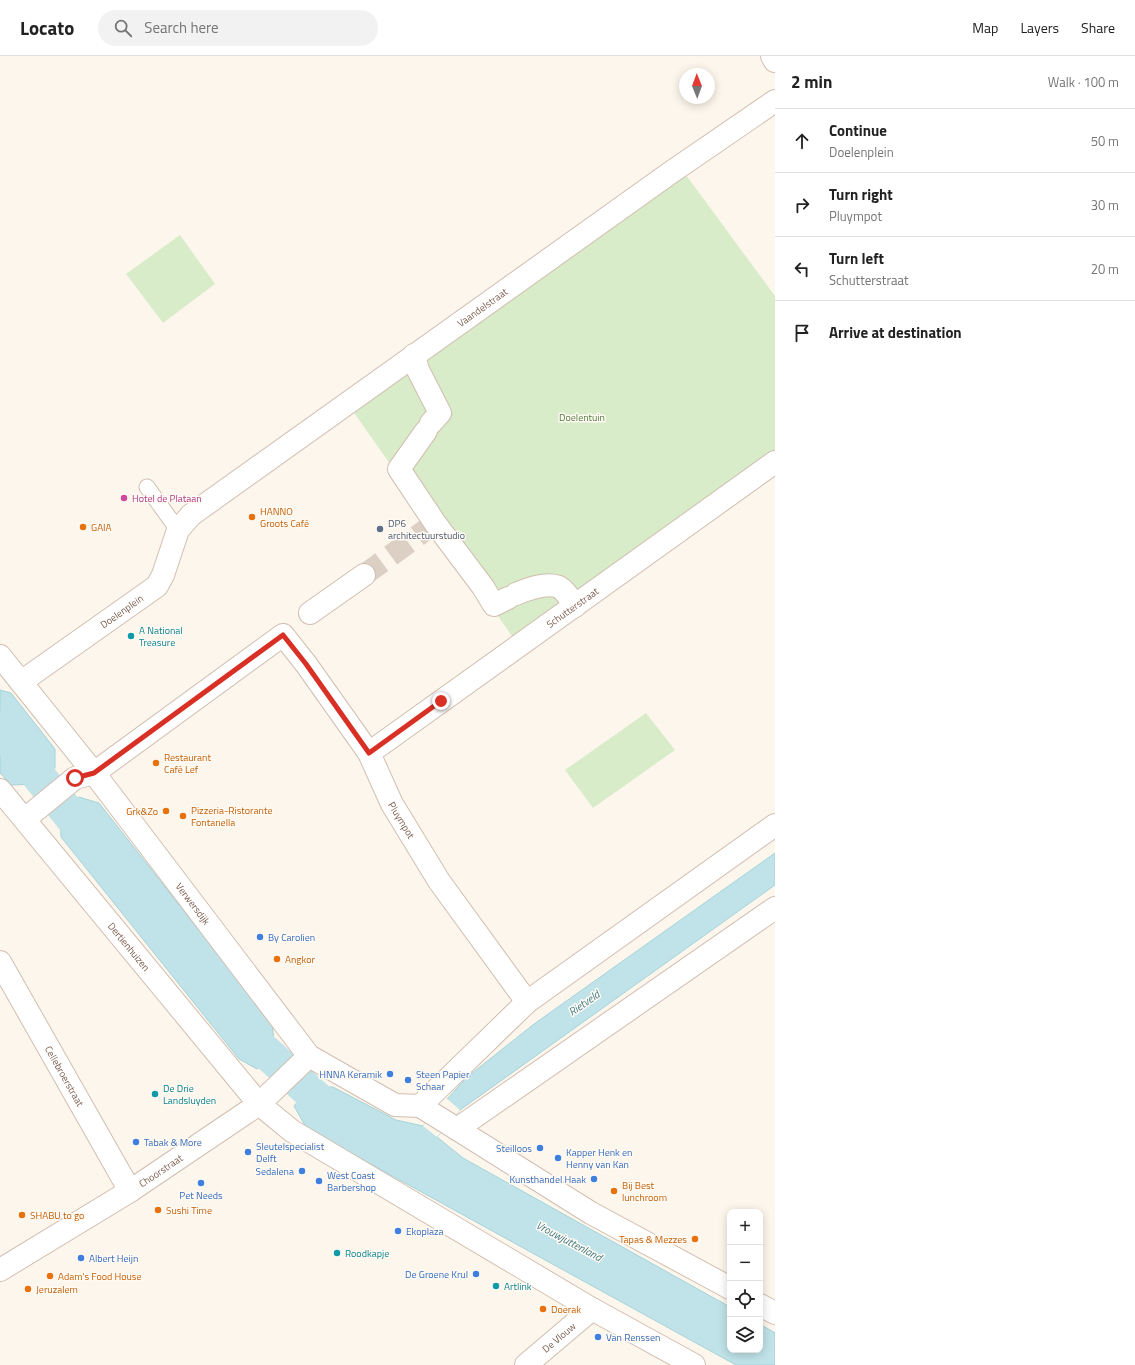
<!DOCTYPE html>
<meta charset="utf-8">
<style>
:root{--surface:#fff;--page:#f2f2f2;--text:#222;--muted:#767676;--line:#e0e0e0}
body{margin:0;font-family:"Titillium Web",sans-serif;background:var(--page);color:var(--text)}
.controls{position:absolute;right:12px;bottom:12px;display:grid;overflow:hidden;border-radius:8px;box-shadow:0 2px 10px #0003}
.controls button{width:36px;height:36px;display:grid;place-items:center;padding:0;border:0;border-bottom:1px solid var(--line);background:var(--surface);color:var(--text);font:20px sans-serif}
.compass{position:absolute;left:679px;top:12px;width:36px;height:36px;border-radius:50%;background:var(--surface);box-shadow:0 2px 10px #0003;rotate:359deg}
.stop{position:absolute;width:12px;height:12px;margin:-9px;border:3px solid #d93025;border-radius:50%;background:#fff}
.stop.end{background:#d93025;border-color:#fff;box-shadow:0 1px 4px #0008}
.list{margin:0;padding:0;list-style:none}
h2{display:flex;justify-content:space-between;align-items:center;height:52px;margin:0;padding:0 16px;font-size:17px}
h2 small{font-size:13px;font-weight:400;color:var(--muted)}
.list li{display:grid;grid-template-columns:26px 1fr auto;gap:12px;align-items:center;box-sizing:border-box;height:64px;padding:0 16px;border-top:1px solid var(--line)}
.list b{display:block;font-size:15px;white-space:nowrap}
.list p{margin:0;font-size:13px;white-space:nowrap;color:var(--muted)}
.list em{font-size:13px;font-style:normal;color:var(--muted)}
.icon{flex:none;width:22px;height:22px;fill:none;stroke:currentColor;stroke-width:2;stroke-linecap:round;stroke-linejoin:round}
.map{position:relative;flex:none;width:775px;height:1309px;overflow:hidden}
header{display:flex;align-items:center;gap:24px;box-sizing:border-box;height:56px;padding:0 20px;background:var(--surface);border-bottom:1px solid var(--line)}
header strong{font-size:19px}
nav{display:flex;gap:22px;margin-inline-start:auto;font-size:14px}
.search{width:280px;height:36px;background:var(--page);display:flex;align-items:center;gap:10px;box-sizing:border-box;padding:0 14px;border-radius:22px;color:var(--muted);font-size:15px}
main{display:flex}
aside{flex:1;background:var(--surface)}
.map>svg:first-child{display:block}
.green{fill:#d8ecc9}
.water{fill:#bfe3e8;stroke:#a5d3da}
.pier{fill:#fdf6ec}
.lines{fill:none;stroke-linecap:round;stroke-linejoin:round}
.canal{stroke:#bfe3e8;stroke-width:34}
.pedestrian-tunnel{stroke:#dcd0c4;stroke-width:22;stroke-dasharray:22 11;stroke-linecap:butt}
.service-casing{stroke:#d1beb0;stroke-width:17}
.pedestrian-casing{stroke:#d1beb0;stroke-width:24}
.minor-casing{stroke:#d1beb0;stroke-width:24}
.service{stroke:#fff;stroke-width:15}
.pedestrian{stroke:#fff;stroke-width:22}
.minor{stroke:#fff;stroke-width:22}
.route{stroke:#d93025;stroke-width:5}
.hotel-dot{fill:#d1479c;stroke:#fffaf3;stroke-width:1.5}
.food-dot{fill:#e8710a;stroke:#fffaf3;stroke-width:1.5}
.service-dot{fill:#5c6f8a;stroke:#fffaf3;stroke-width:1.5}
.culture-dot{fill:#0f9aa8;stroke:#fffaf3;stroke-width:1.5}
.shop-dot{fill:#3f7fe0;stroke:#fffaf3;stroke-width:1.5}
.labels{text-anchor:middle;stroke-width:3;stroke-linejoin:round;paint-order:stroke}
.street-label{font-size:10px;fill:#7a5c4d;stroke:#fffaf3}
.park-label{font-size:10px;fill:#537a41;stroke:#fffaf3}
.hotel-label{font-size:10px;fill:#b23c85;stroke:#fffaf3;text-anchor:start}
.food-label{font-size:10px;fill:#c56008;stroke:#fffaf3;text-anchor:start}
.service-label{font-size:10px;fill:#4e5e75;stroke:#fffaf3;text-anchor:start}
.culture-label{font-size:10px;fill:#0d838f;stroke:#fffaf3;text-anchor:start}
.shop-label{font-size:10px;fill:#366cbe;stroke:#fffaf3;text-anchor:start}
.water-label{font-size:11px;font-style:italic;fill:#437c86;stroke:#fffaf3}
</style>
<header>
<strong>Locato</strong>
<div class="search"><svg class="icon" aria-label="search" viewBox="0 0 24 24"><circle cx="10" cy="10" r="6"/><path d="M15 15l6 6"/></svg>Search here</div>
<nav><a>Map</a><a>Layers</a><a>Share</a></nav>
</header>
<main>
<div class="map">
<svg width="775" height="1309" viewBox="0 0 775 1309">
<rect width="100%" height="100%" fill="#fdf6ec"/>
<path class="green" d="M683,115L775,240V395L514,583L352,354Z
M180,179L215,228L163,267L126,218Z
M646,657L675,694L593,752L565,714Z"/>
<path class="water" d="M0,634L11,637L55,693V712L36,728L11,729L0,717Z
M79,741L99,747L272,967L275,994L257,1013L239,1003L61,781L60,756Z
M775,797V829L460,1054L437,1081L463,1102L730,1251V1294H760V1268L775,1277V1309H736L307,1073L294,1050L310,1031H333L396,1064L423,1070L466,1022L534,968Z"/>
<path class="pier" d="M446,1042L460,1054L437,1081L423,1070Z"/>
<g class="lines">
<path class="canal" d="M0,672L94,789
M238,967L246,978L342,1065"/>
<path class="pedestrian-tunnel" d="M364,519L435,467"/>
<defs>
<path id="service" d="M147,431L178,474"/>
<g id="pedestrian">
<path d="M414,299L418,314L440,357L431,367"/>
<path d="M426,375L399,413L435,467L483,531L494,549L508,542"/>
<path d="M516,538C528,533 546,526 559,531C566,535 571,544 575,550"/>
<path d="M310,557L364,519"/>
<path id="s1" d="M0,906L130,1135"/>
<path d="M457,1073L591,1157L730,1232"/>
<path id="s2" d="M0,1214L130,1135L259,1048L292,1075L592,1253L694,1309"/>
<path d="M760,1249L775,1257"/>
<path id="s3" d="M526,1309L592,1253"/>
</g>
<g id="minor">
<path d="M772,0L775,5"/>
<path id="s4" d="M0,600L94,717L309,1000L395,1049L420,1050"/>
<path id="s5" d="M21,626L157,530L163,519L178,474L191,459L670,117L775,45"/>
<path id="s6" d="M369,697L775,406"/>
<path id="s7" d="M0,734L259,1048L309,1000"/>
<path id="s8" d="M25,763L75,722L94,717L283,579L306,608L369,697L392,748L439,825L527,946"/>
<path d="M420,1050L527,946L775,769"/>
<path d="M420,1050L457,1073L775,852"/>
</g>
</defs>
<use href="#service" class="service-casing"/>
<use href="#pedestrian" class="pedestrian-casing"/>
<use href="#minor" class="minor-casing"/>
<use href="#service" class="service"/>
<use href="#pedestrian" class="pedestrian"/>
<use href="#minor" class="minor"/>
</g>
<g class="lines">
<path class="route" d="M75,722L94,717L283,579L306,608L369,697L441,645"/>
</g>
<circle class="hotel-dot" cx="124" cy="442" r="4"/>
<g class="food-dot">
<circle cx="252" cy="461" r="4"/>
<circle cx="83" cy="471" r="4"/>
<circle cx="156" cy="707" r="4"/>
<circle cx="166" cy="755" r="4"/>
<circle cx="183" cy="760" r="4"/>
<circle cx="277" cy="903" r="4"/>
<circle cx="614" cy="1135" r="4"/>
<circle cx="158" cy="1154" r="4"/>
<circle cx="22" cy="1159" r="4"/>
<circle cx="695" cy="1183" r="4"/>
<circle cx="50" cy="1220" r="4"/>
<circle cx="28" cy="1233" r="4"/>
<circle cx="543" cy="1253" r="4"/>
</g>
<circle class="service-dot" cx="380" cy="473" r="4"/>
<g class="culture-dot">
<circle cx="131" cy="580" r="4"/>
<circle cx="155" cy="1038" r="4"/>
<circle cx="337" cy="1197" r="4"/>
<circle cx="496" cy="1230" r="4"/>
</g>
<g class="shop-dot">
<circle cx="260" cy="881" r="4"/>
<circle cx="390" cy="1018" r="4"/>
<circle cx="408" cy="1024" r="4"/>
<circle cx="136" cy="1086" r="4"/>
<circle cx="540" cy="1092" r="4"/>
<circle cx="248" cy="1096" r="4"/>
<circle cx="558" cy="1102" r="4"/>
<circle cx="302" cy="1115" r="4"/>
<circle cx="594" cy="1123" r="4"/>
<circle cx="319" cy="1125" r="4"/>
<circle cx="201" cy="1127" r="4"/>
<circle cx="398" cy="1175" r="4"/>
<circle cx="81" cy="1202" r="4"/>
<circle cx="476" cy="1218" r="4"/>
<circle cx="598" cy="1281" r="4"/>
</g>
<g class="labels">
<g class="street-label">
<text dy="4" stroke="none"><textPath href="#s5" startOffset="604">Vaandelstraat</textPath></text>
<text dy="4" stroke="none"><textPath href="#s6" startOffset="250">Schutterstraat</textPath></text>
<text dy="4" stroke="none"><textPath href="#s5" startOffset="123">Doelenplein</textPath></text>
<text dy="4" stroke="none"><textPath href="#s8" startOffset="539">Pluympot</textPath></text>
<text dy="4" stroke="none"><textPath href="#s4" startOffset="314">Verwersdijk</textPath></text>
<text dy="4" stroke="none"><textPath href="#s7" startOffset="203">Dertienhuizen</textPath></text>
<text dy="4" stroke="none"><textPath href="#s1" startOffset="131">Cellebroerstraat</textPath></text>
<text dy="4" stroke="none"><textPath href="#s2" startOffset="189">Choorstraat</textPath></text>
<text dy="4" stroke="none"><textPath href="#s3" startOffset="43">De Vlouw</textPath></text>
</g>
<g class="park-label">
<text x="582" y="365">Doelentuin</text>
</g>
<g class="hotel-label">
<text x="132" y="446">Hotel de Plataan</text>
</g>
<g class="food-label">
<text x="260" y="459">HANNO<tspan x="260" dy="12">Groots Café</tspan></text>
<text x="91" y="475">GAIA</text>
<text x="164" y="705">Restaurant<tspan x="164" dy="12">Café Lef</tspan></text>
<text x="191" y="758">Pizzeria-Ristorante<tspan x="191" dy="12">Fontanella</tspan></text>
<text x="158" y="759" text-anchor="end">Grk&amp;Zo</text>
<text x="285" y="907">Angkor</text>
<text x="622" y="1133">Bij Best<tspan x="622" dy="12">lunchroom</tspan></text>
<text x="166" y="1158">Sushi Time</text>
<text x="30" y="1163">SHABU to go</text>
<text x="687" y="1187" text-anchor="end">Tapas &amp; Mezzes</text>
<text x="58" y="1224">Adam's Food House</text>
<text x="36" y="1237">Jeruzalem</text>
<text x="551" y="1257">Doerak</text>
</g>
<g class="service-label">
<text x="388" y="471">DP6<tspan x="388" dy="12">architectuurstudio</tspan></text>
</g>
<g class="culture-label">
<text x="139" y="578">A National<tspan x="139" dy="12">Treasure</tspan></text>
<text x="163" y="1036">De Drie<tspan x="163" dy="12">Landsluyden</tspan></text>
<text x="345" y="1201">Roodkapje</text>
<text x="504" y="1234">Artlink</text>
</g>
<g class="shop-label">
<text x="268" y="885">By Carolien</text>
<text x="382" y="1022" text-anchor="end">HNNA Keramik</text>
<text x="416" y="1022">Steen Papier<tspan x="416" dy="12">Schaar</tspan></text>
<text x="144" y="1090">Tabak &amp; More</text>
<text x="256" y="1094">Sleutelspecialist<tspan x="256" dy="12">Delft</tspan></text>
<text x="532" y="1096" text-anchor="end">Steilloos</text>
<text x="566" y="1100">Kapper Henk en<tspan x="566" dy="12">Henny van Kan</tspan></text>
<text x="294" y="1119" text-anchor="end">Sedalena</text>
<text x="327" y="1123">West Coast<tspan x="327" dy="12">Barbershop</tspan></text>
<text x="586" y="1127" text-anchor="end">Kunsthandel Haak</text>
<text x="201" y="1143" text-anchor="middle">Pet Needs</text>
<text x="406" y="1179">Ekoplaza</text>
<text x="89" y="1206">Albert Heijn</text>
<text x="468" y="1222" text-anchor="end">De Groene Krul</text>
<text x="606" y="1285">Van Renssen</text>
</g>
<g class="water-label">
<text transform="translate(584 947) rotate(-35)" y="4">Rietveld</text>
<text transform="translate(569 1185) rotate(28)" y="4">Vrouwjuttenland</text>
</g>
</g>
</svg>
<div class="controls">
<button>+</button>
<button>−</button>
<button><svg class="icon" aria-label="locate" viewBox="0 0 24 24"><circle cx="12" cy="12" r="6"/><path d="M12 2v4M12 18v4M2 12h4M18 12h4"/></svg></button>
<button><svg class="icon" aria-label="layers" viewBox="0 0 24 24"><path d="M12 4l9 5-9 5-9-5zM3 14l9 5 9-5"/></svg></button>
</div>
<svg class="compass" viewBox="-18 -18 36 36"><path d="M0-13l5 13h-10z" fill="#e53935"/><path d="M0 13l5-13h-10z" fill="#767676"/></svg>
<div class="stop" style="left:75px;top:722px"></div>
<div class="stop end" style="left:441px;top:645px"></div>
</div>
<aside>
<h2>2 min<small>Walk · 100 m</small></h2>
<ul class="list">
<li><svg class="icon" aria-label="ahead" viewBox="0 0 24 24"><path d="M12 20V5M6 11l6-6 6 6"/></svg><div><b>Continue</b><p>Doelenplein</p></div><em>50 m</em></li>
<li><svg class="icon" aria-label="right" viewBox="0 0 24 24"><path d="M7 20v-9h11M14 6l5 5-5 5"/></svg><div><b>Turn right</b><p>Pluympot</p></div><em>30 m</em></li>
<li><svg class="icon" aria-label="left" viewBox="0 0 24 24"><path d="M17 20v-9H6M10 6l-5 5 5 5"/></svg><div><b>Turn left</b><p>Schutterstraat</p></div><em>20 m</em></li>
<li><svg class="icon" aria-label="arrive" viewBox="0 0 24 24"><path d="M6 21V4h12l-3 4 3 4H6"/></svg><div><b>Arrive at destination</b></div></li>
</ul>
</aside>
</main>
